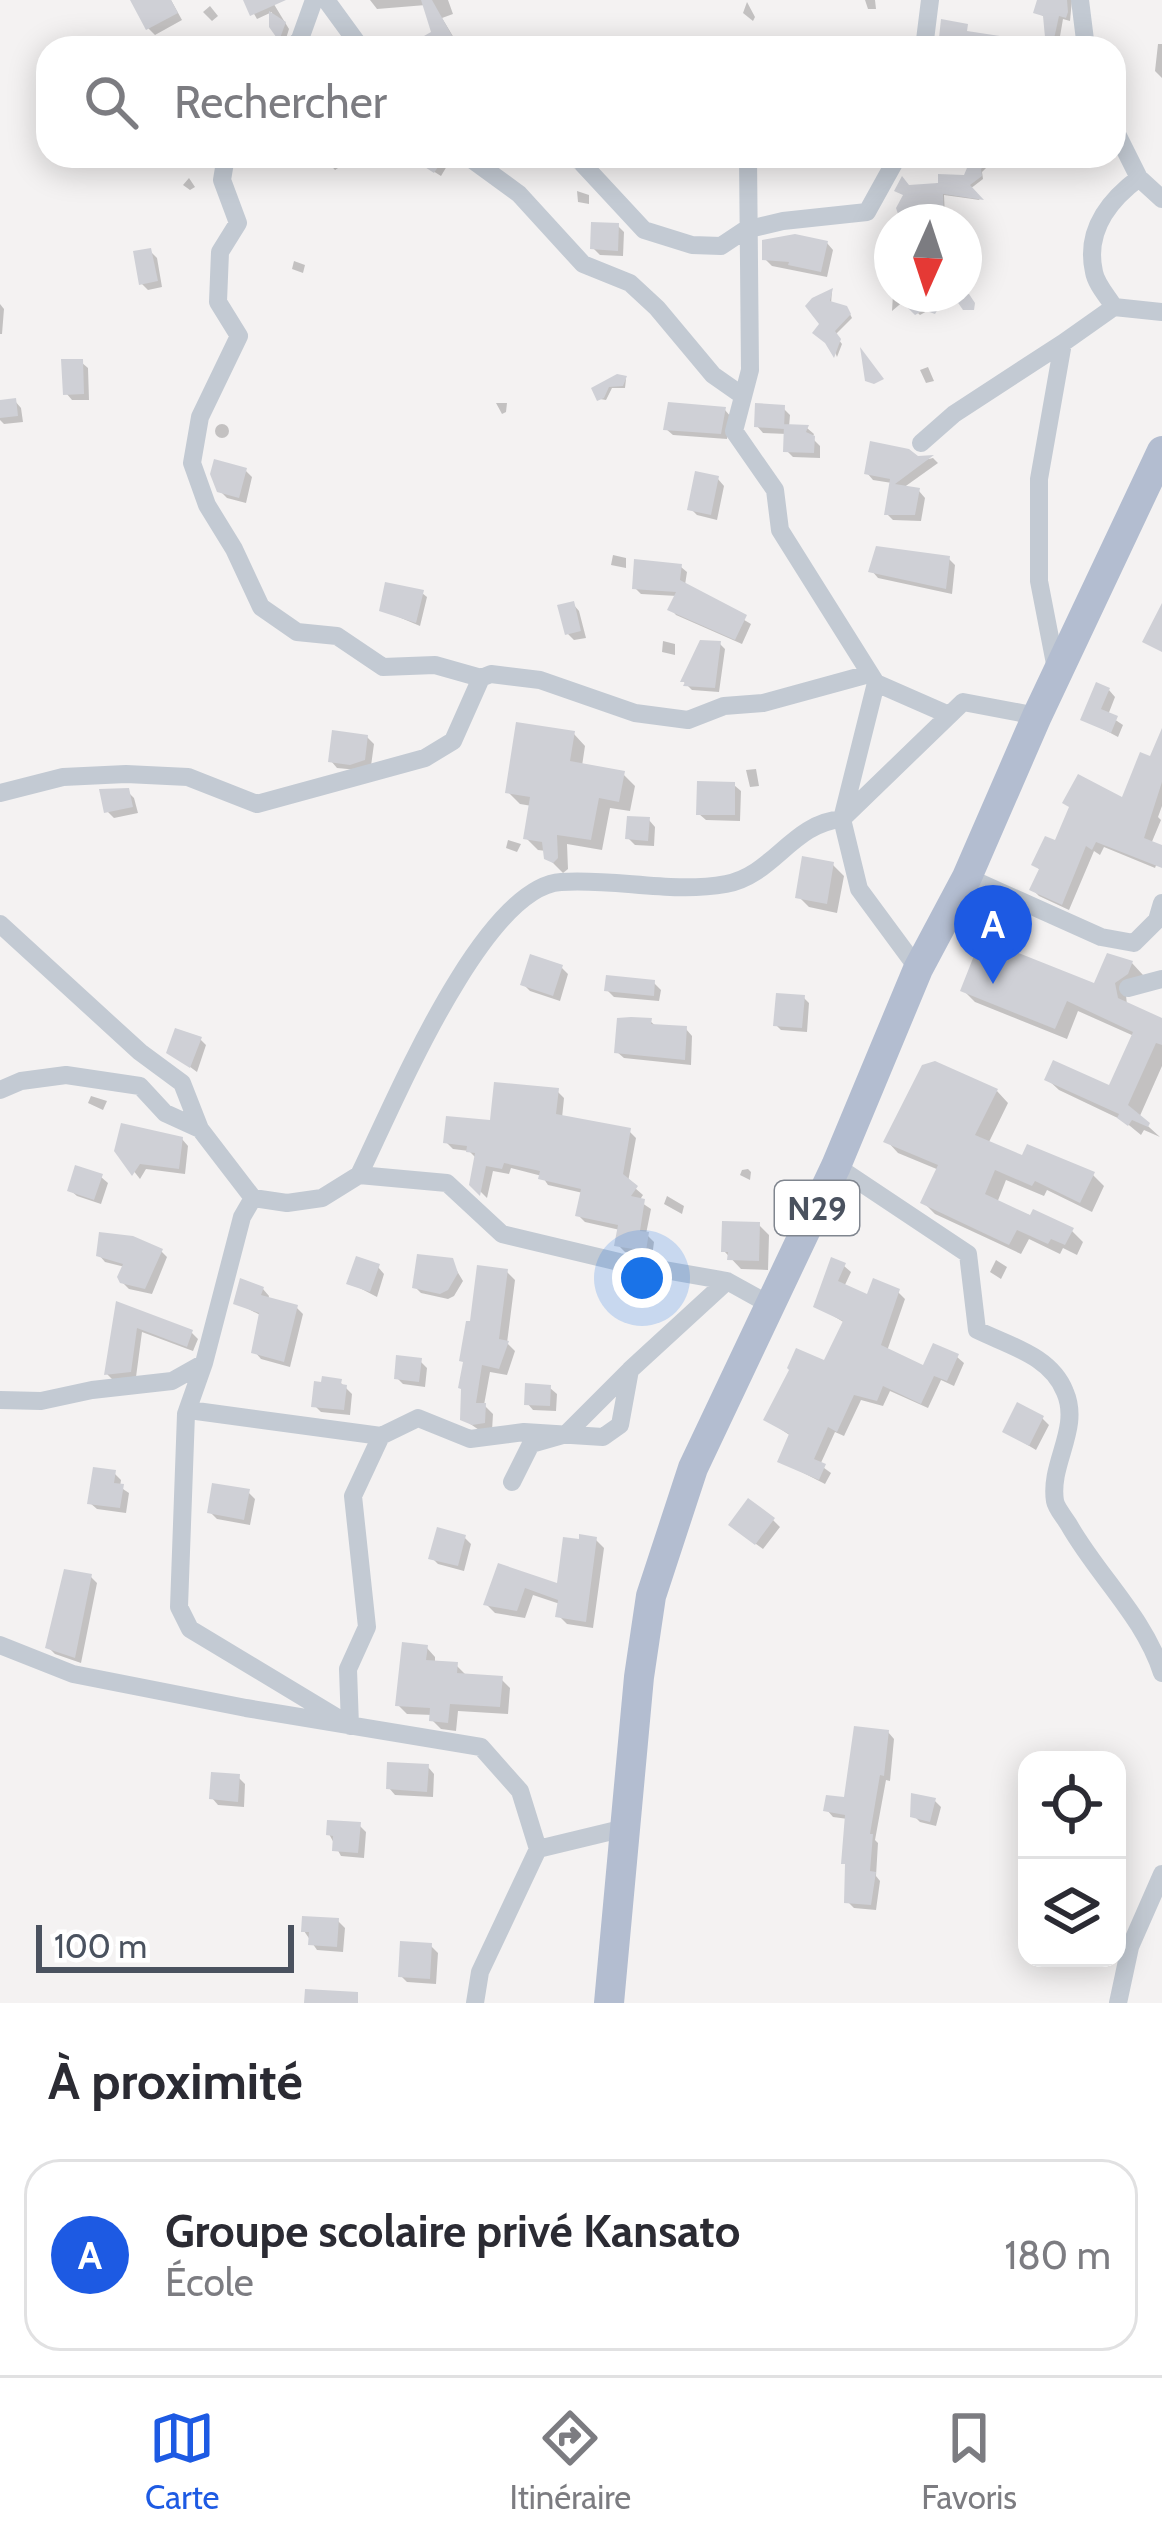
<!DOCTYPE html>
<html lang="fr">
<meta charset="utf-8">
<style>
:root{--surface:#fff;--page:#f2f2f3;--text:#2b2b33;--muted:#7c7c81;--line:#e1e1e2;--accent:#1d5ae3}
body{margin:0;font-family:Cabin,sans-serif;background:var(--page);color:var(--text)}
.controls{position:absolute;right:36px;bottom:36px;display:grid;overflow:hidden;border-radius:24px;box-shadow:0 6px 30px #0003}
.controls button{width:108px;height:108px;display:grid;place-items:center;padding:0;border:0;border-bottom:3px solid var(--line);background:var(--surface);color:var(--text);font:60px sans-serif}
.compass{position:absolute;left:874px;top:204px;width:108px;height:108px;border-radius:50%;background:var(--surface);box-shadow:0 6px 30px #0003;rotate:183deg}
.scale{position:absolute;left:36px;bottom:30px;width:258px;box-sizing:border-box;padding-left:12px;border:6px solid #4a525f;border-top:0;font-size:33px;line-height:42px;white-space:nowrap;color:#4a525f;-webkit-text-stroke:9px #fff;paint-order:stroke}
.you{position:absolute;left:642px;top:1278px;width:42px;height:42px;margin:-30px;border:9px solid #fff;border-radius:50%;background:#1a73e8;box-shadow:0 0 0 18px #1a73e833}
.badge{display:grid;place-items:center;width:78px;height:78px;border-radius:50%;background:var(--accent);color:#fff;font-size:39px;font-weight:700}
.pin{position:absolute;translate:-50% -99px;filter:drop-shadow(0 3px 6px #0008)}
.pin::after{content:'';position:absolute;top:63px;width:42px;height:36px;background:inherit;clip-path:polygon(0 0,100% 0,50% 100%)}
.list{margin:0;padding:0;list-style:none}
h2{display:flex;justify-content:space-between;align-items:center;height:156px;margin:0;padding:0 48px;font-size:51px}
h2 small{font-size:39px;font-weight:400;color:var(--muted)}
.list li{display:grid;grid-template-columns:78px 1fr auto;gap:36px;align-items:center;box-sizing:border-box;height:192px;margin:0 24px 24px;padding:0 24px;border:3px solid var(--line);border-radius:36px}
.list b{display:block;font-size:45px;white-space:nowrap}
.list p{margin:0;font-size:39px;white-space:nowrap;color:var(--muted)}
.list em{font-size:39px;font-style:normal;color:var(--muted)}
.icon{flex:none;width:66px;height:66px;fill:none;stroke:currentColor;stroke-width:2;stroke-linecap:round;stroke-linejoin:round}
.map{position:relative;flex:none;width:1162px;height:2003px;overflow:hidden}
.search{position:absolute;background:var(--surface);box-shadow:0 6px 30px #0003;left:36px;right:36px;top:36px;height:132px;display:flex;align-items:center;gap:30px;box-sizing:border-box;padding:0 42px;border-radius:36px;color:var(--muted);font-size:45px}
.sheet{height:372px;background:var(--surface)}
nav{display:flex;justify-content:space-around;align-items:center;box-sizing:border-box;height:168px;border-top:3px solid var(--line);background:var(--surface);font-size:33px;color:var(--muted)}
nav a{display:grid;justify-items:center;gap:6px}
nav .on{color:var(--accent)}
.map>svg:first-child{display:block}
.shadow{fill:#0003}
.building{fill:#cfd0d6}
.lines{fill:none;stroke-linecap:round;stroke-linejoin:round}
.minor{stroke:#c3cad3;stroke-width:18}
.primary{stroke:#b3bdd0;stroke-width:30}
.labels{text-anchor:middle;stroke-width:9;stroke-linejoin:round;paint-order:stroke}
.shield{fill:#fff;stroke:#80868f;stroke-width:3}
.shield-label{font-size:33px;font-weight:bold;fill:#4a525f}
</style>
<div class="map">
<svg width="1162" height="2003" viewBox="0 0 1162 2003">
<rect width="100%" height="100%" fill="#f4f2f2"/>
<path class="shadow" d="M141,0H171L182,20L155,35L148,28Z
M246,0L272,1L289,29L285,42L272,26V12L257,19Z
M370,0H448L453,14L442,18L460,48H421L435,33L426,5L377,9Z
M865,0H875L876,9H868Z
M1040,0H1072L1070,21L1063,19L1058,48H1049L1046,18L1037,12Z
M747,2L755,17L753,21L743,13Z
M210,6L218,16L212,21L203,12Z
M333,36L342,48H332Z
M1158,44H1162V78L1155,71Z
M322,156H351L353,158L335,170Z
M422,156H453L441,176L425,166Z
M972,156H983L989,165L982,172L983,179L970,189L980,200L944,195L945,219L939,220L922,204L915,218L902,216L909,189L966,178Z
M189,178L195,187L190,190L183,185Z
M577,191L589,195V204L578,202Z
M618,226L624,232L623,256L600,255L593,248Z
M827,243L833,250L827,277L772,266L765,259Z
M150,251L157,258L162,287L148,290L141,283Z
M294,261L305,265L303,273L292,269Z
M832,291L831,304L849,312L852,318L835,335L842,344L837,357L814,300Z
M893,294L921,298L917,294H928L936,306L920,315L905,300L892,311Z
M0,304L4,309L2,334H0Z
M81,362L88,368L89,400H72L66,393Z
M928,367L934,381L926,383L920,370Z
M626,379L625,388H612L606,400L600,399L595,390Z
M15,401L21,408L23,422L4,424L0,420V403Z
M496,403H507L506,412L502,414Z
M783,408L790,415L789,427L807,428L814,434L812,438L820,446V458L793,457L786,450L787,434L763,433L757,426Z
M725,410L731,417L727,439L673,435L666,429Z
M215 431a7 7 0 1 1 14 0a7 7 0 1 1-14 0Z
M933,458L938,463L903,488L919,491L925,498L921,521L893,520L887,514L892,483L873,480L867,473Z
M246,471L252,477L246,503L227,498L219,490Z
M718,479L724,486L717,520L697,515L691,509Z
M613,555L626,558V568L611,565Z
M949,559L955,565L952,594L878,578L872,571Z
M681,567L687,572L685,585L751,624L742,644L676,615L671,609L677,596L641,594L635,588Z
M422,593L427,597L420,626L382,610Z
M573,604L579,611L586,638L574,640L568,634Z
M663,641L675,644V655L662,652Z
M720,644L725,649L719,692L692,690L683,681Z
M1109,690L1115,697L1108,715L1123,725L1118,737L1084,719Z
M574,734L585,746L582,766L623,774L635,786L630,811L610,808L602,850L567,844L568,869L563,873L547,857L546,851L538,850L526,838L532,806L520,804L508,792Z
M1162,735V806L1158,817L1161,820L1151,844L1162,850L1155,868L1104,847L1100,855L1094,851L1069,910L1039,896L1032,889L1041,871L1035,865L1056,844L1123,802L1152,760Z
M367,737L374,744L371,766L358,770L337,768L331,761Z
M756,769L759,786L750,787L746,770Z
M734,785L741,791L740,821L706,820L699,814Z
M127,791L134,798L138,813L114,818L107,811Z
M649,820L655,827L654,846L635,845L628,838Z
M508,840L521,844L517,852L506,848Z
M833,865L844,876L837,913L809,907L798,896Z
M1132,963L1143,975L1126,995L1127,1005L1162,1021V1066L1139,1118L1160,1137L1144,1130L1141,1135L1124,1121L1059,1090L1047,1079L1110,1089L1134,1036L1078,1011L1067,1039L975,1002L964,991L1096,987Z
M562,968L568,974L560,1001L530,991L523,984Z
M654,983L661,990L659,1001L614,997L607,990Z
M804,998L809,1003L807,1032L781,1030L776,1025Z
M650,1021L657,1027L686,1029L692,1036L691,1065L624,1058L617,1052Z
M200,1039L206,1045L197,1072L170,1052Z
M557,1091L564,1098L562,1118L629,1131L636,1138L628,1182L643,1195L639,1201L651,1209L646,1234L654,1242L652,1257L625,1252L618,1245L620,1230L585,1222L578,1215L583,1193L548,1185L542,1176L511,1168L509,1174L493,1171L487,1198L473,1184L477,1159L469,1151L453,1149L446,1142Z
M997,1091L1008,1103L988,1144L1024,1159L1093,1175L1104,1186L1092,1212L1047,1190L1044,1196L1006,1180L997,1203L1072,1231L1083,1242L1077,1255L1063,1248L1060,1254L1029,1239L1021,1254L935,1214L923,1202L939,1170L898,1153L887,1141Z
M91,1096L107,1101L103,1110L88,1103Z
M182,1139L188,1146L185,1174L146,1169L140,1179L118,1151Z
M748,1169L751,1172L750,1180L740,1175L742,1170Z
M101,1177L108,1183L101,1204L77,1196L70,1190Z
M667,1196L684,1206L682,1214L664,1204Z
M759,1225L769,1235L768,1270L741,1269L724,1251Z
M161,1251L167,1257L152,1294L129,1289L122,1282L125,1267L105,1262L99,1255Z
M996,1260L1007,1267L1001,1279L990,1272Z
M451,1261L463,1281L454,1296L448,1299L421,1293L415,1287Z
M844,1266L851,1272L844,1287L868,1298L898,1292L905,1299L887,1351L925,1369L957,1357L964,1363L954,1386L941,1380L928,1408L890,1391L883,1406L861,1400L844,1436L835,1432L820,1465L831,1473L825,1484L780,1461L791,1436L767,1420L825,1364L845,1323L817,1306Z
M378,1267L384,1274L377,1297L350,1283Z
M507,1272L515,1280L507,1343L515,1351L507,1375L490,1372L484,1405L493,1414L492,1431L482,1432L463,1419Z
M263,1289L269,1296L268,1300L296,1307L303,1314L290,1367L261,1359L255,1352L262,1316L237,1303Z
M119,1306L192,1333L198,1339L193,1351L142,1332L136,1377L113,1380L107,1374Z
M420,1361L427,1368L425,1387L403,1384L397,1378Z
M340,1382L352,1394L350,1415L321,1412L315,1406Z
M550,1388L557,1394L556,1411L533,1410L527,1403Z
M1042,1418L1049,1425L1036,1450L1006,1432Z
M114,1473L121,1480L120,1487L129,1493L126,1513L97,1509L90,1503Z
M248,1492L255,1499L250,1525L217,1519L210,1512Z
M773,1520L780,1527L763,1549L738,1531Z
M464,1537L471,1544L464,1571L438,1564L432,1558Z
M596,1540L604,1548L593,1628L567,1624L559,1616L560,1604L533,1595L525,1618L495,1613L487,1605L500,1567L559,1587Z
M91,1577L97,1583L81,1663L55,1654L48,1647Z
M427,1648L435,1657V1663L456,1665L465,1674L501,1679L510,1688L508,1714L458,1711L456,1731L441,1729L432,1720L433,1715L407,1714L398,1705Z
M888,1732L894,1739L890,1781L886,1780L875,1840L878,1843L876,1876L880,1881L876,1910L854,1908L847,1901L848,1819L833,1817L827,1810L846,1801Z
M428,1767L434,1774L433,1797L395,1795L389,1788Z
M238,1777L245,1784L244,1807L218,1805L212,1798Z
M934,1800L941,1807L936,1826L920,1822L913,1815Z
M359,1825L366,1832L364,1858L341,1856L329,1834Z
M338,1921L345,1928L343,1952L317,1950L304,1931Z
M431,1946L438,1953L436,1984L407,1982L401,1976Z"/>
<path class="building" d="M130,0H171L178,13L146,30Z
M243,0H286L250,16Z
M421,0H432L459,48H403L431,32Z
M1037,0H1067L1068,12L1066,18L1059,16L1052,48H1046L1043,16L1033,13Z
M269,11L286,22L279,41L269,27Z
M941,19L968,24L967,31L1027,40L1026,48L938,47Z
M408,156H445L434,173Z
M972,156H995L981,169L982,176L970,185L984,200L943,194L944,218L934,219L919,205L913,217H899L896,208L903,195L894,191L902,176L909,185L938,183V174L964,175Z
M591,222L619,223L618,251L590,249Z
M795,234L828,241L821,272L788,265L789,262L762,260V240Z
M151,248L158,281L139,285L133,251Z
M833,288L830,301L847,306L851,314L835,331L841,339L834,358L825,343L812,333L819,324L805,306L812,298Z
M910,294H947L935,314L924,310L915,315L903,303Z
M952,294H969L975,303L974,310H963Z
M860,347L884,379L874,384L865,381Z
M61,359H83L84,394L63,395Z
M617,374L627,376L623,386L609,387L604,398L597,401L591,388Z
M16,398L18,416L0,418V400Z
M668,402L726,407L721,434L663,430Z
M755,403L785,405L784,429L754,427Z
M784,424L809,425L806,432L815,436L814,453L783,452Z
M870,441L909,449L918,456L934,455L895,484L920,488L915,515H884L890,479L864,474Z
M214,459L247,468L239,498L217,492L210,474Z
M695,471L719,476L711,515L687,510Z
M876,546L950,556L946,589L868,572Z
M634,559L682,564L680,580L747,615L735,640L667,610L676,592L632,589Z
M385,582L424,590L416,623L379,611Z
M574,601L581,631L565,635L557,605Z
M1162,603V652L1142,642Z
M700,640L721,641L715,688L683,686L685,682H680Z
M1096,682L1110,688L1101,709L1118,716L1111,733L1080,720Z
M516,722L575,731L570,761L625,771L619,802L599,798L591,840L557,835L558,858L553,863L544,859L542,842L523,839L530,797L505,793Z
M1162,728V782L1144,838L1162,845V868L1096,842L1092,850L1086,846L1062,905L1029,890L1039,869L1031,865L1045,836L1055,840L1069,807L1062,803L1078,774L1122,797L1140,752L1150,756Z
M332,730L368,735L365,760L350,765L328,762Z
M697,781L735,782V815H696Z
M129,788L133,807L104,813L99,789Z
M627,816L650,817L648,841L625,839Z
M802,856L834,862L827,904L795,898Z
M981,938L1094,983L1107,953L1133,961L1128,974L1115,983L1118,998L1162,1018V1045L1156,1043L1128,1105L1150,1123L1148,1127L1132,1120L1128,1126L1117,1118L1119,1114L1044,1080L1053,1060L1109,1085L1133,1032L1067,1001L1055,1029L960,991Z
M530,954L563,965L553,996L520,985Z
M606,975L655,980L654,996L604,991Z
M776,993L805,995L802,1028L773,1026Z
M631,1017L652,1018L651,1024L687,1026L685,1060L614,1053L617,1018Z
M175,1028L202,1037L190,1068L166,1053Z
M935,1061L998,1089L975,1135L1022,1155L1027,1144L1095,1172L1080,1203L1035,1181L1032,1186L995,1170L985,1194L1030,1215L1033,1209L1074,1228L1065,1245L1051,1239L1048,1244L1017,1230L1009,1245L920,1203L938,1165L883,1142L922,1065Z
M494,1082L559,1088L556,1114L631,1128L623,1174L638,1186L631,1196L645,1199L640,1231L649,1232L646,1251L614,1246L618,1225L575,1216L581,1189L538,1179L540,1171L504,1163L502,1169L486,1166L480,1196L469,1185L475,1153L466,1152L467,1146L443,1143L446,1116L490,1120Z
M121,1123L183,1137L179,1169L140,1164L132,1176L114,1151Z
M75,1165L103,1174L94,1200L67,1191Z
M722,1221L760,1222L759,1261L727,1260L728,1252H721Z
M99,1232L133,1236L163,1249L145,1289L120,1283L117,1277L123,1264L96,1256Z
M417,1254L453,1258L458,1273L448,1290L440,1294L412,1288Z
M356,1256L380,1264L370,1292L346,1284Z
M831,1257L846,1263L838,1281L867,1294L873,1278L900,1289L881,1345L923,1365L933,1343L959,1354L947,1381L934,1376L921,1404L883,1386L877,1401L854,1395L837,1432L828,1427L814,1459L826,1464L819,1480L777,1462L789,1434L763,1420L789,1370L787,1368L796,1348L824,1360L843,1321L813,1307Z
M477,1265L508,1269L499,1339L509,1341L499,1369L482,1365L476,1403H486L485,1423L472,1425L460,1420L461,1389L458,1388L463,1362L459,1361L466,1321H470Z
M240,1278L264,1287L261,1295L298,1305L284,1362L251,1353L259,1313L233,1304Z
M116,1301L193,1330L187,1347L137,1328L131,1372L104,1375Z
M396,1355L422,1358L419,1382L394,1379Z
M322,1376L342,1379L341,1384L347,1385L344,1410L311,1407L314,1381L321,1382Z
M525,1383L551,1385L550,1406L524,1405Z
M1017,1402L1044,1416L1029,1446L1002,1432Z
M93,1467L116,1470L114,1483L124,1484L120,1508L87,1504Z
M212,1483L250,1489L244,1520L207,1513Z
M748,1498L775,1518L755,1545L728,1525Z
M437,1527L466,1535L458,1566L428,1559Z
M579,1534L597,1537L586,1622L555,1617L558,1600L525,1588L517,1611L483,1605L498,1563L557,1583L563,1537L579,1539Z
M64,1569L92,1574L75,1658L45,1648Z
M402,1642L428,1645L426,1660L458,1662L457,1673L503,1676L500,1707L450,1704L448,1723L429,1721L430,1708L395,1706Z
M854,1726L889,1730L884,1776L880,1775L870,1834H873L870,1871L876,1872L871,1905L844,1903L845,1864H841L845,1815L823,1811L826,1795L844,1797Z
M387,1762L429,1764L427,1792L386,1789Z
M211,1772L240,1774L238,1802L209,1799Z
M911,1793L936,1798L930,1822L910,1817Z
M327,1820L361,1822L358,1853L332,1851L333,1836L326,1835Z
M302,1916L339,1918L337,1947L308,1945L309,1932H301Z
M400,1941L432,1943L430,1979L398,1977Z
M305,1989L358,1992V2003H304Z"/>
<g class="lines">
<path class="minor" d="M326,0L361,48
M1080,0L1086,48
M292,48L300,39L314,0
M924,48L930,0
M226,156L222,180L238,223L220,252L218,302L239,336L200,417L192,463L207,505L234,549L261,607L297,632L337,636L383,667L435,665L481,678L491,674L540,680L635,713L688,720L724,706L763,703L869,674
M467,156L519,194L583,264L630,283L657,308L713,375L743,396
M533,156C550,163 562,155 579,160L644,230L692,245L721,246L745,230L783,221L867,212L898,156
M748,156L750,370L734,431L775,490L780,530L876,683L842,819L859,889L918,969
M1139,178L1162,199
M1114,307L1162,312
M921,443L954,414L1063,343
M1057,674L1039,581V479L1063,343L1114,307C1108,297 1096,284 1094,272C1085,232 1108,201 1139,178L1114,128
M876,683L949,715
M0,793L63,777L126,774L188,777L257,804L425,758L453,741L481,678
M967,877L1101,937L1134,943L1157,920L1162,903
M0,924L140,1052L182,1083L200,1129L253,1198L287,1203L322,1198L359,1175L447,1183L502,1234L619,1262L727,1281L772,1306
M1128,988L1162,979
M0,1090L21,1081L66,1075L140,1086L165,1113L200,1129
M836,1166L968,1254L977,1330C1010,1346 1051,1356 1065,1392C1081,1429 1049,1463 1055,1501C1056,1508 1065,1518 1069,1525C1098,1576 1144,1617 1162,1673
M359,1175C392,1108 482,887 561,882C615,878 671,894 726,884C774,875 792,823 842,819L963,702L1037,716
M204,1363L186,1414L179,1607L190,1629L341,1720
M0,1400L41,1401L92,1390L172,1381L204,1363L242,1217L253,1198
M189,1410L381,1436L418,1418L470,1439L524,1432L603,1437L620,1425L630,1370L727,1281
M512,1482L531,1444L566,1434L630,1370
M0,1645L73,1674L246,1708L481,1747L520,1791L538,1849L480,1972L475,2003
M350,1726L348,1669L367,1627L353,1496L381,1436
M538,1849L625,1828
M1118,2003L1130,1947L1162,1874"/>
<path class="primary" d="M609,2003L639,1677L651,1596L693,1468L836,1166L918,969L967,877L1037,716L1162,451"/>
</g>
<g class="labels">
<rect class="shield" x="775" y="1181" width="84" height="54" rx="9"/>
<g class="shield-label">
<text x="817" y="1220">N29</text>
</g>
</g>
</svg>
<div class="controls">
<button><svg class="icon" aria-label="locate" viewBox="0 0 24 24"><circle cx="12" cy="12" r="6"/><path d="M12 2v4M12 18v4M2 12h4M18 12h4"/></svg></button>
<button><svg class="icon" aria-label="layers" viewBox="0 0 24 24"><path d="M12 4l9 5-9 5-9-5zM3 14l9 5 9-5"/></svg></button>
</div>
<svg class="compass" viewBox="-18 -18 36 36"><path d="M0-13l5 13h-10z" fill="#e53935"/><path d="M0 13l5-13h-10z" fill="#7c7c81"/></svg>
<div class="scale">100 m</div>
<div class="you"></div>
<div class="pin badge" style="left:993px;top:984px">A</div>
<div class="search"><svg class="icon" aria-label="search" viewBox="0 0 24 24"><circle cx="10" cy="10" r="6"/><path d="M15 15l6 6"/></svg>Rechercher</div>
</div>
<section class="sheet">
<h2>À proximité<small></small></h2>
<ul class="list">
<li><span class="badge">A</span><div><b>Groupe scolaire privé Kansato</b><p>École</p></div><em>180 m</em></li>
</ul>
</section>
<nav>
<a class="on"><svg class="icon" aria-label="map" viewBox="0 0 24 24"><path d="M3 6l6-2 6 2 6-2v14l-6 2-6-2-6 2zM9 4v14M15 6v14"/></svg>Carte</a>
<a><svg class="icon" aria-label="directions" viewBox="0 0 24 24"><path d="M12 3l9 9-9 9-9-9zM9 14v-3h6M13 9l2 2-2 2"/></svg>Itinéraire</a>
<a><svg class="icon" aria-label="saved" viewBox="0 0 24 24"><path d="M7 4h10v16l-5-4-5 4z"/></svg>Favoris</a>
</nav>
